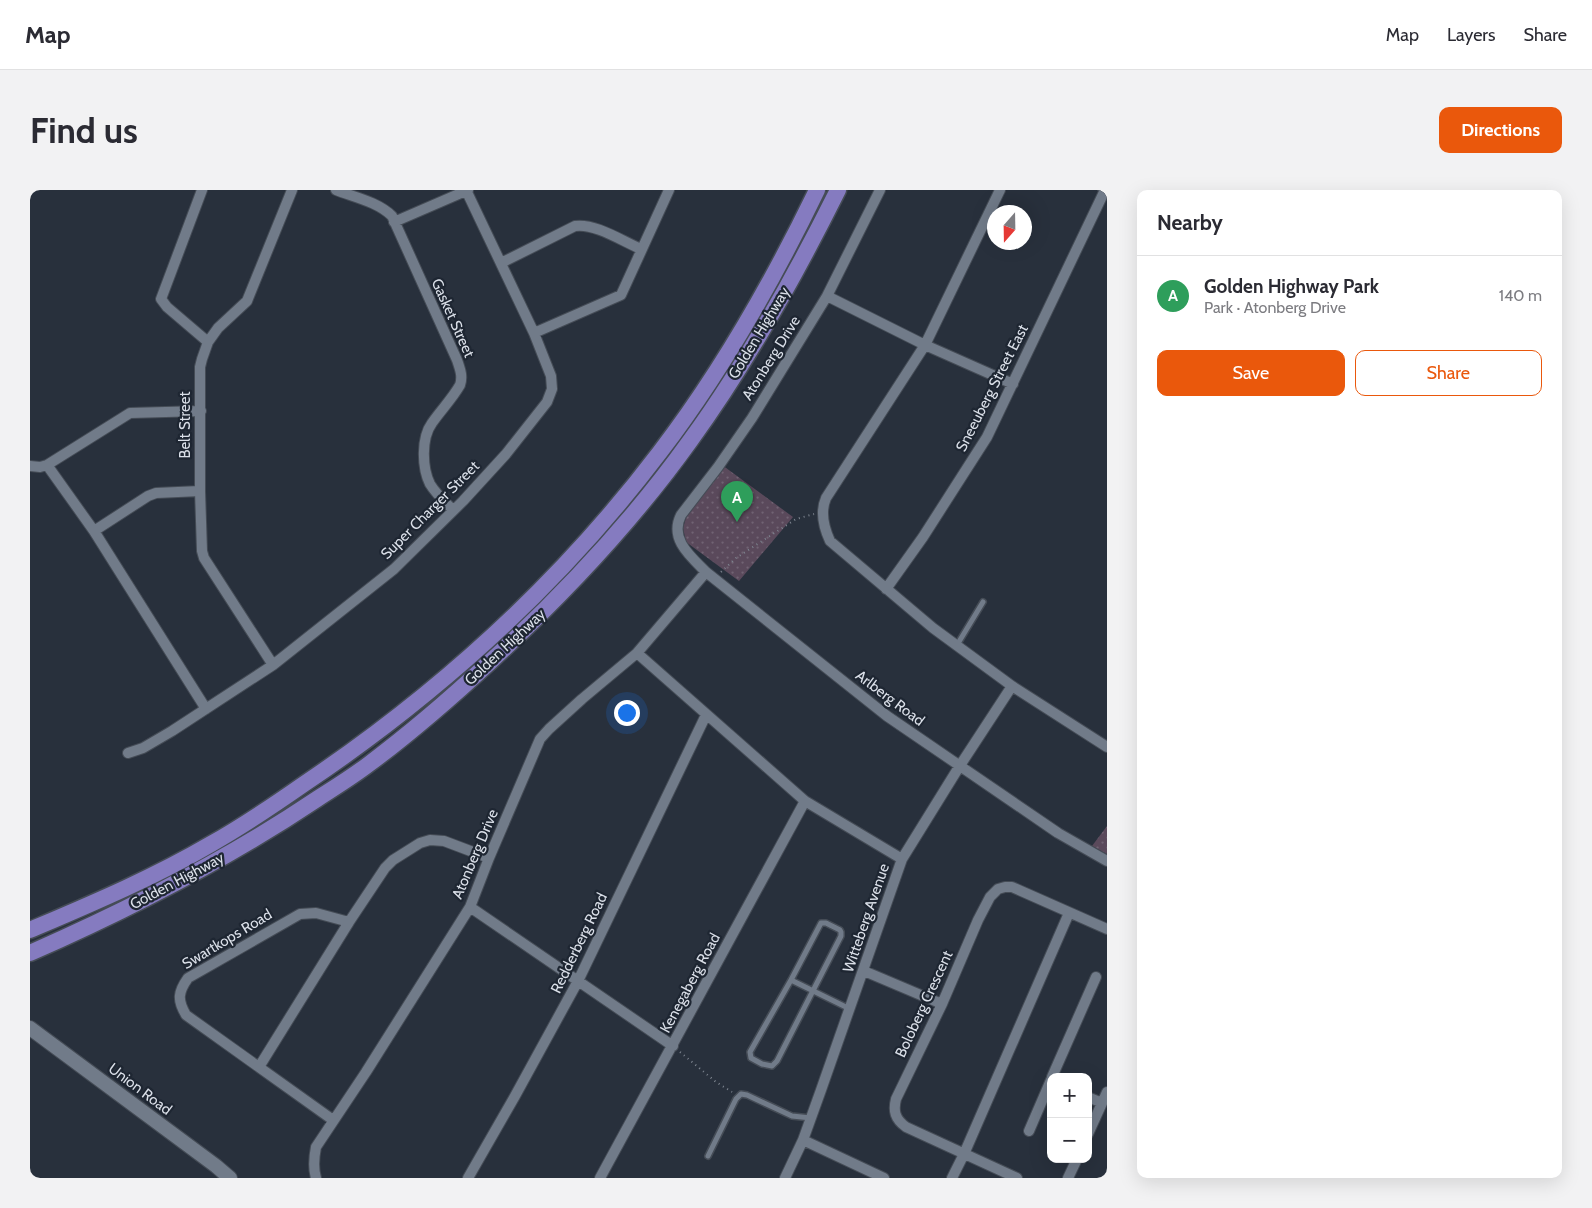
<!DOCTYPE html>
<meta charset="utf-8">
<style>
:root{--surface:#fff;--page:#f2f2f3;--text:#2b2b33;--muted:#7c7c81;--line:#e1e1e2;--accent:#ea580c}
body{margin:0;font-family:Cabin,sans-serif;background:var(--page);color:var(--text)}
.controls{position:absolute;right:15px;bottom:15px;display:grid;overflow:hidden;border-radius:10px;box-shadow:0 5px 20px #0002}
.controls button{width:45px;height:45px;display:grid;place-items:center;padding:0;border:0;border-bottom:1px solid var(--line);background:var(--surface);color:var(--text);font:25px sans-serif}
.compass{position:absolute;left:957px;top:15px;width:45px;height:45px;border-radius:50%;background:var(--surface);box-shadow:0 5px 20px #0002;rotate:200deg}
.you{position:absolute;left:596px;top:522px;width:18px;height:18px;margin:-12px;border:4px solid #fff;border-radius:50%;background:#1a73e8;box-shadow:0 0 0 8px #1a73e833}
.badge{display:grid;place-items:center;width:32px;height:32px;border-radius:50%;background:var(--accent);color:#fff;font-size:16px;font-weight:700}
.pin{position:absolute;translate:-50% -41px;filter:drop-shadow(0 1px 2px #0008)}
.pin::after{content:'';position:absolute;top:26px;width:18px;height:15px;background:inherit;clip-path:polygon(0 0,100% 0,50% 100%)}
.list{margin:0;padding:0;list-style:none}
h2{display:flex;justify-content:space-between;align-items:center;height:65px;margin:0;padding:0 20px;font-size:21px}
h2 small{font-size:16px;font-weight:400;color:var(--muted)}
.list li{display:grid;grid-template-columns:32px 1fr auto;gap:15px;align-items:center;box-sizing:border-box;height:80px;padding:0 20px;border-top:1px solid var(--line)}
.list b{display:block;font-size:19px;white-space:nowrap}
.list p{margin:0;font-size:16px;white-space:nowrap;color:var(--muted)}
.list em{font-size:16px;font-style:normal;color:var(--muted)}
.actions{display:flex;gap:10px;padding:15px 20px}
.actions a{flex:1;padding:11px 0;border:1px solid var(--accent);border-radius:10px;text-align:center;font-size:18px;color:var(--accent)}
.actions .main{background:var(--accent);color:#fff}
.map{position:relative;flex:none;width:1077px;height:988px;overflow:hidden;border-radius:10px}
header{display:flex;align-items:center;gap:30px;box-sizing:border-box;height:70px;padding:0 25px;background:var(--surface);border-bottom:1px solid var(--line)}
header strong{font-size:24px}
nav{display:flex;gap:28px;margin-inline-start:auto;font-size:18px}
.intro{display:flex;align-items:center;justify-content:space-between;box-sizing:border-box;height:120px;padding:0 30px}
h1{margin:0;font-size:35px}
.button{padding:12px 22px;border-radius:10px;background:var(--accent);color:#fff;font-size:18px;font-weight:700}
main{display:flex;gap:30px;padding:0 30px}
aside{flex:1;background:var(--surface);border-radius:10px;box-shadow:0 5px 20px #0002}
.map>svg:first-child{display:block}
.grass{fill:url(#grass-dots)}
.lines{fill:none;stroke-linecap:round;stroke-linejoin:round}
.lane-casing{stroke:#454c56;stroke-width:8}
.street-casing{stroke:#454c56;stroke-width:12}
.secondary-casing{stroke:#454c56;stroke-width:16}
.primary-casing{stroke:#454c56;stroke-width:19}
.path{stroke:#7f8691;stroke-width:2;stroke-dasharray:1 4;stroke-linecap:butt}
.lane{stroke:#717b89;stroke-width:5}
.street{stroke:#717b89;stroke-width:10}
.secondary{stroke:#717b89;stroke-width:14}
.primary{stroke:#857bc0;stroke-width:16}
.labels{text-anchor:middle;stroke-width:4.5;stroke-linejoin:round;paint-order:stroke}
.street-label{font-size:15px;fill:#dadfe8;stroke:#1e2632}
</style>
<header>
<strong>Map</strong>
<nav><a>Map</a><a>Layers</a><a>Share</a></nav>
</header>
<div class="intro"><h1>Find us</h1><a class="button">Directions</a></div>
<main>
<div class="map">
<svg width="1077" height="988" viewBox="0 0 1077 988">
<defs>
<pattern id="grass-dots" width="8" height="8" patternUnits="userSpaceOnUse" patternTransform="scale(1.25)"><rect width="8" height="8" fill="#5a495b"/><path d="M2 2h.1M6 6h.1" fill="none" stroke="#716373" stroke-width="1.8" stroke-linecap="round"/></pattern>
</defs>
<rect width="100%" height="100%" fill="#28303c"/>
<path class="grass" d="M692,275L763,327L709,391L656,352L653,338L658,321Z
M1077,636V664L1062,656Z"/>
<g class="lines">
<defs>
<path id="lane" d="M927,455L953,412
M791,733H796L810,740L811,742V746L747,871L742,876L732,874L721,868L720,862L761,790Z
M761,790L820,819
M678,966L706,909L711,904L717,905L762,926L781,928"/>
<path id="street" d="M172,0L131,109L137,117L178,152
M306,0C324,7 348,12 362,26L427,170C430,179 433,186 430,195C422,209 411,220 402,233C391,248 392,278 400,294C406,304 415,312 423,320
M850,0L797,106L722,228L688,277L651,325C639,349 660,366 676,382L857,526L1028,643L1077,671
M970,0L895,155L796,308C790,322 794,338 800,351L903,438L982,496L1077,557
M364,32L438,0
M471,73L545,36C565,33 592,51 611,59
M797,106L895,155L983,194
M504,143L591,105L639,0
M17,275L100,223L171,221
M0,276L10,277L17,275L64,341L176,519
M64,341L118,306L126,303L170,301
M856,399L893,347L957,247L1075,0
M607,463L775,611L872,669
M243,475L174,368L172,361L170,301V177L172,169L178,152L188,138L217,111L262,0
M98,563L113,558L142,541L243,475L364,379L433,311L476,264L517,212L522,199L521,186L504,143L436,0
M440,717L643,856
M834,781L912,814
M229,877L319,732L355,678L363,670L390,653L400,650L414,651L459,668
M1022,887L1066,787
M1058,907L1072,913
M303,930L156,825C147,810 148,802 158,788L270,724L286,723L319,732
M999,941L1021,890
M1058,944L1077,902
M773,950L854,988
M286,988C283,978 284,967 286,957L336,882L440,717L459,668L510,549L519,539L552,509L607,463L676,382
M438,988L485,906L548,791L676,525
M570,988L775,611
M755,988L773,950L791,900L872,669L929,577L982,496
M922,988L934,964L1039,723
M987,988L876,937C865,929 863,921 866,909L912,814L948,730L960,707L968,699L975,697H982L1077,739
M1038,988L1047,969"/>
<path id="secondary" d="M0,838L186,976L200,988"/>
<path id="primary" d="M0,740C61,714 123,688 181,654C213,636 244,615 274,594C411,502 530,394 630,262C692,181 743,91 787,0
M0,763C100,719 196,670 287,609C304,598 322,587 339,574C382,542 422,507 461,471C534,404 602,332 660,251C717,173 765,86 808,0"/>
</defs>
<use href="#lane" class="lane-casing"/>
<use href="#street" class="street-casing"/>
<use href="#secondary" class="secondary-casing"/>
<use href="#primary" class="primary-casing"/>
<path class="path" d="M691,382L706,368L766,329L784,324
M650,862L686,892L702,902"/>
<use href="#lane" class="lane"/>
<use href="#street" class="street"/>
<use href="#secondary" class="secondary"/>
<use href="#primary" class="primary"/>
</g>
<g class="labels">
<g class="street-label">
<text transform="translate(423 128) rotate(66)" y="5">Gasket Street</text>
<text transform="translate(729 143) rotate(-59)" y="5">Golden Highway</text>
<text transform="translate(741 168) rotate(-58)" y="5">Atonberg Drive</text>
<text transform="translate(962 198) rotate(-63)" y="5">Sneeuberg Street East</text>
<text transform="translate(155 235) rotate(-90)" y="5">Belt Street</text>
<text transform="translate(400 320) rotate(-45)" y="5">Super Charger Street</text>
<text transform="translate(475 457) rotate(-43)" y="5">Golden Highway</text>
<text transform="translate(860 508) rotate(37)" y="5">Arlberg Road</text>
<text transform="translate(445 664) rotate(-67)" y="5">Atonberg Drive</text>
<text transform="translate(147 691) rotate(-28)" y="5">Golden Highway</text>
<text transform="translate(836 728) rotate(-71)" y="5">Witteberg Avenue</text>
<text transform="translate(197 749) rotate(-31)" y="5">Swartkops Road</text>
<text transform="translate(549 753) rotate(-64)" y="5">Redderberg Road</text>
<text transform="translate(660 793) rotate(-62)" y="5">Kenegaberg Road</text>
<text transform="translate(894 814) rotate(-65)" y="5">Boloberg Crescent</text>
<text transform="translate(110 899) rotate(37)" y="5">Union Road</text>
</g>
</g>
</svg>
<div class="controls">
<button>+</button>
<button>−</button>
</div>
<svg class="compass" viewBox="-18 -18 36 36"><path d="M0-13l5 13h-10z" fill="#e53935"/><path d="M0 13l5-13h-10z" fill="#7c7c81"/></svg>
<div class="you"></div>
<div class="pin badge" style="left:707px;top:332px;background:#2e9e5b">A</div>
</div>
<aside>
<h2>Nearby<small></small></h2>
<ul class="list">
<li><span class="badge" style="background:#2e9e5b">A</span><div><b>Golden Highway Park</b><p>Park · Atonberg Drive</p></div><em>140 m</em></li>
</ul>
<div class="actions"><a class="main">Save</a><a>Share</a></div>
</aside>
</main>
